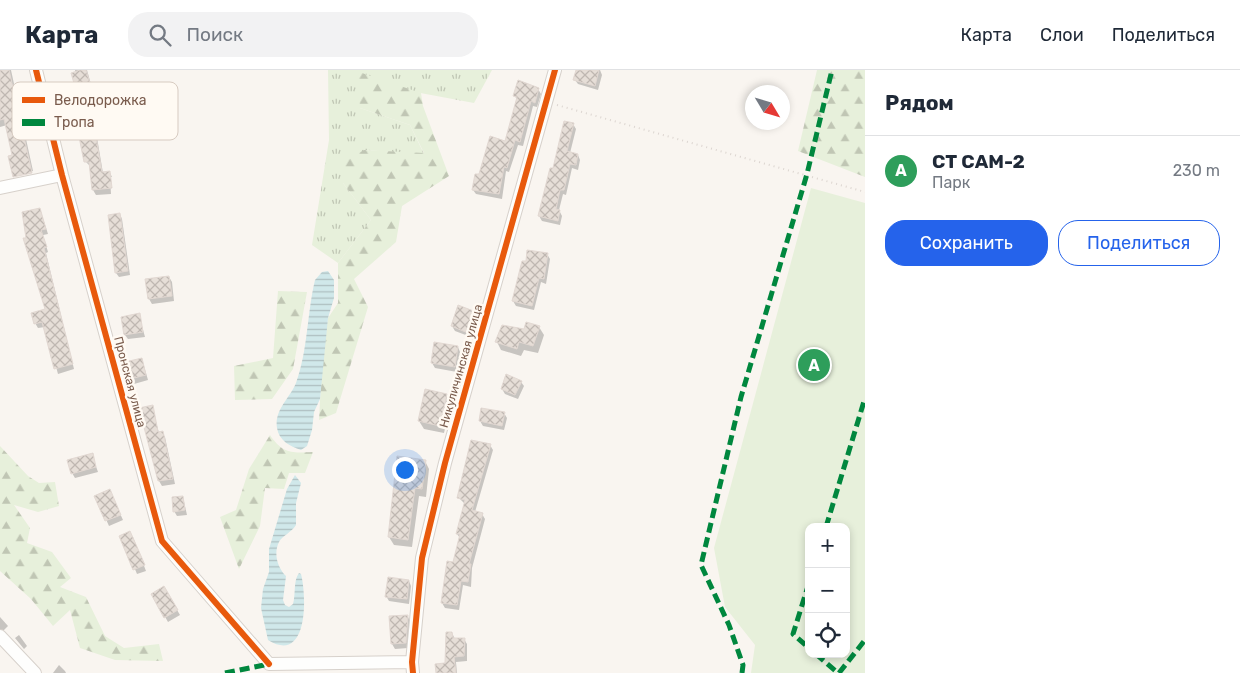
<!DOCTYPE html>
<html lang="ru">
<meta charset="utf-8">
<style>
:root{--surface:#fff;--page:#f2f2f3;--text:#1f2937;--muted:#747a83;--line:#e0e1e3;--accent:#2563eb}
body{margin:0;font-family:Rubik,sans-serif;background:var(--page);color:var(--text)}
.controls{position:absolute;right:15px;bottom:15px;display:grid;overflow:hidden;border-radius:10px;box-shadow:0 2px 8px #0003}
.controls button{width:45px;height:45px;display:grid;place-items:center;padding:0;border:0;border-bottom:1px solid var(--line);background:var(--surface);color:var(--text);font:25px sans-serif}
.compass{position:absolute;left:745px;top:15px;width:45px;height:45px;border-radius:50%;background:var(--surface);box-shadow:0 2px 8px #0003;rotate:128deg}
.you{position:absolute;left:404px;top:399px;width:18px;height:18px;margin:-12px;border:4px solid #fff;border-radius:50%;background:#1a73e8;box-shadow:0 0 0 8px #1a73e833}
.badge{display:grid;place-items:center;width:32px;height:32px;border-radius:50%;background:var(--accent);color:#fff;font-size:16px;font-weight:700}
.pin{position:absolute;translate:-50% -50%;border:2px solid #fff;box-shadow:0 1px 5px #0006}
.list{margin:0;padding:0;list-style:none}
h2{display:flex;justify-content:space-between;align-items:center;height:65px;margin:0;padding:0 20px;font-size:21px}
h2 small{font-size:16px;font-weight:400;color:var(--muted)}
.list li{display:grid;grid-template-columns:32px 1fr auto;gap:15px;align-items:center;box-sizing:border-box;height:70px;padding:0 20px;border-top:1px solid var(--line)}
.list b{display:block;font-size:19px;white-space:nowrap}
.list p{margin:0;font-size:16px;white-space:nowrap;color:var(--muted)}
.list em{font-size:16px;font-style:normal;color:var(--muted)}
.actions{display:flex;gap:10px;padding:15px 20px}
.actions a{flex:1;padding:11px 0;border:1px solid var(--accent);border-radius:20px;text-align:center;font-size:18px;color:var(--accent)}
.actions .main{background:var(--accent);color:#fff}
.icon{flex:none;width:28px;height:28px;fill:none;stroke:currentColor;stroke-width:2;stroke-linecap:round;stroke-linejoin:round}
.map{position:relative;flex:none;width:865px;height:603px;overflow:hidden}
header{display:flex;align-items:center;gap:30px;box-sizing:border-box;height:70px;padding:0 25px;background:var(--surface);border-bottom:1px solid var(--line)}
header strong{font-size:24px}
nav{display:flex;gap:28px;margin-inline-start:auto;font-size:18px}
.search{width:350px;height:45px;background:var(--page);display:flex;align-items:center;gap:12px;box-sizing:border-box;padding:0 18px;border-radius:20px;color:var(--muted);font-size:19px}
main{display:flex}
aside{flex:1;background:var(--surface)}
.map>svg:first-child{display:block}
.grass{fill:url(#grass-tufts)}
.forest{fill:url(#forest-firs)}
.garden{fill:#e7f0db;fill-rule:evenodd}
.water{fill:url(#water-rules)}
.shadow{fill:#0003}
.building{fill:url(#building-cross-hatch);stroke:#e2d8d2}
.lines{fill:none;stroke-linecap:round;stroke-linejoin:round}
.minor-casing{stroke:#d7d1cb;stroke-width:14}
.path{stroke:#dcd5d0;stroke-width:2;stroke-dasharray:1 4;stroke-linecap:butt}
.minor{stroke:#fefefd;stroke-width:12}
.quiet{stroke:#00873e;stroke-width:5;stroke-dasharray:10 5;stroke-linecap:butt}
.cycleway-casing{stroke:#fffaf3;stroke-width:9}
.cycleway{stroke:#e8590c;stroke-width:6}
.labels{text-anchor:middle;stroke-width:5;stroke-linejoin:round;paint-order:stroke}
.street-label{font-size:12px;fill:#7a5c4d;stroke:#fffaf3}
.key{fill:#fffaf3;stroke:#d7cbc1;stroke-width:1}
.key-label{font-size:14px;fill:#7a5c4d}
</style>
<header>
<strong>Карта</strong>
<div class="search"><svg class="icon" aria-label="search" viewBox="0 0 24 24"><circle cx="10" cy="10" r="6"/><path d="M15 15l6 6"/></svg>Поиск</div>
<nav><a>Карта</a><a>Слои</a><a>Поделиться</a></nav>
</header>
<main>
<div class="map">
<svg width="865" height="603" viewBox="0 0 865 603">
<defs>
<pattern id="grass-tufts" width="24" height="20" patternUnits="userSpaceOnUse" patternTransform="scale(1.25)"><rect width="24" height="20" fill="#e7f0db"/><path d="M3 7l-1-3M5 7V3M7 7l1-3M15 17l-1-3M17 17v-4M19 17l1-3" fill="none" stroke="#c0c6b4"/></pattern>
<pattern id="forest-firs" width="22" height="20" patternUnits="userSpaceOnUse" patternTransform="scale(1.25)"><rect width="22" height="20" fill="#e7f0db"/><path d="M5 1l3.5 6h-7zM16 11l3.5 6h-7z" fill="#c0c6b4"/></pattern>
<pattern id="water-rules" width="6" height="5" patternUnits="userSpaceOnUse" patternTransform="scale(1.25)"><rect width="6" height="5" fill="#d0e8ea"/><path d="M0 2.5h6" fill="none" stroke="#aebfc0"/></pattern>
<pattern id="building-cross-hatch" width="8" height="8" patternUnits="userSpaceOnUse" patternTransform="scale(1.25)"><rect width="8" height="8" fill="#e6ded7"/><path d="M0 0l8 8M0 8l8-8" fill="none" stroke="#bfb7b1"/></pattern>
</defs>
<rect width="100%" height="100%" fill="#f9f5f0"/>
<path class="grass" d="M328,0H492L474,33L415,22L360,38L410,55L424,84L364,80L343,113L371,150L338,193L312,175L329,70Z"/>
<path class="forest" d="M817,0H865V107L798,81Z
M356,1L421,23L423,36L449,106L402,136L396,172L354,209L368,237L336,343L319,350L322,293L328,248L338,233V193L371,150L343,113L341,93L364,80L424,83L410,55L360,38Z
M278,221L307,222L293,299L272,329L235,330L234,296L273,288Z
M270,365C283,384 291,383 313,382L305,403H289L284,419L265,418L260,456L239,499L220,447L236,440L249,399Z
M0,376L28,406L39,413L55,412L59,436L38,442L14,435L30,458L27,473L52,482L71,508L60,517L86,527L105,566L124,578L159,574L163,591L115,590L80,578L70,540L53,556L31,529L0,501Z"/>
<path class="garden" d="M811,118L865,133V603H751L755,575L725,537L714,478ZM809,457H846V584H809Z"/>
<path class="water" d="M328,201L334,210V228L328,248L320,329L314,342L312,360L307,376L301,380C290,376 279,371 277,358C274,340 290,328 296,313C308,280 307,243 315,210L322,202Z
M295,405L301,413L296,433V455C292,462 282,466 279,472C273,484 278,498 286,506L283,530L285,535L289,537L293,534C296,524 293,511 299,503L301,504C307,527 308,595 268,570L261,538L263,519L269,502V479L287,419Z"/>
<path class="shadow" d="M0,0H11L33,101L14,105L13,86L7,55L0,57Z
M75,0H87L94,25L90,26L103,103H110L112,107H110L111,124L96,125L93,120L91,97L86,92L74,37L81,35Z
M577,0H600L602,5L598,20L578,14L575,10Z
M538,19L541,24L537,37L533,36L523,76L518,75L509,102L506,101L502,129L476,124L473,120L480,106L506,73L517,30L515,26Z
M573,54L576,59L570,83L578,85L580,90L578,100L572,98L566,125L563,124L559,140L562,146L560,155L542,151L539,146L554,100Z
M40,139L48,164L43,165L48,182L46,183L74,299L58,304L45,257L38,258L35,253L46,240L28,169Z
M120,144L122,149L130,205L119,207L116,203Z
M547,184L550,189L546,214L541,212L534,240L516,236L513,231Z
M169,207L172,212L174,231L152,234L149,229Z
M475,243L478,248L471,267L455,261L452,256Z
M139,245L145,267L128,269L125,265Z
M539,257L544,265L538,283L524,280L521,286L501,280L497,272Z
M458,277L460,282L457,302L435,298L432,293Z
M142,289L148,310L134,314L127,293Z
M521,312L524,316L518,329L505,324L502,319Z
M446,325L451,333L444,363L424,359L419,351Z
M152,336L159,363L162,362L165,367L175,414L162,416L159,411L141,339Z
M504,343L507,348L504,360L483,356L480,351Z
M490,375L493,380L475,442L482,444L485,449L472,498L471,517L463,515L459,540L445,538L442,533L460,468L457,464L465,434L459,428Z
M92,385L98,402L75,408L72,403Z
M425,391L429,399L426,427L419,426L412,477L394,475L389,467Z
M112,426L123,450L109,456L96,427Z
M183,427L187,445L177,446L174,441Z
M121,466L133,467L146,501L137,504Z
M409,511L411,516L409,534L389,531L386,526Z
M164,518L180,545L168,552L152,524Z
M0,547L8,556L4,560H0Z
M408,547L410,551L408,578L395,579L392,574Z
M452,563L455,569H464L467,574V591L456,592L457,603H437L446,594Z
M19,565L27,576L24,579L15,568Z
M59,595L65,601L66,603H53Z"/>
<path class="building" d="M0,0H9L32,103L13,107L8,86L12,85L4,49L0,50Z
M80,0H86L92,20L88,21L102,102L110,101L112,118L92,120L89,92H84L73,36L80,34L71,3Z
M576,0H599L595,16L573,10Z
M518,10L539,18L535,33L531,31L520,72L515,70L507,98L504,97L499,124L472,120L475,104H479L490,66L505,71L517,27L513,26Z
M564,51L574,53L567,81L578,84L576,95L570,94L564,120H560L556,139L560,140L558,151L538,146L550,98H553Z
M40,138L46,159L41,160L47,177L44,178L73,294L54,299L42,252L34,254L31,243L45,239L23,168H26L22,142Z
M120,143L128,201L115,203L108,145Z
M527,180L548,183L544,209L539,208L532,236L512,231L522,191H526Z
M169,206L172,226L148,229L145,209Z
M458,235L476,242L468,263L451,256Z
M140,243L143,262L124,265L121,247Z
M526,252L540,256L533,276L519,272L517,279L495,272L502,255L524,259Z
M434,272L458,276L455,297L431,293Z
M142,288L146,305L130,309L125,292Z
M506,304L522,311L515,325L501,319Z
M425,319L447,324L440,356L418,351Z
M153,335L158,362L163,361L173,409L158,411L139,338Z
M481,338L505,342L502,356L479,351Z
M471,370L491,374L472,440L483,443L469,494H471L468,512L461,511L457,535L441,533L447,491L453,492L460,464H456L465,430L457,428Z
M93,383L96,397L71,404L67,390Z
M397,386L426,390L422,419L415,418L408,470L388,467Z
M110,419L121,445L105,451L94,426Z
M183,426L185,440L173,442L172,427Z
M130,461L145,495L133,500L119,466Z
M388,507L409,510L407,529L385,527Z
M164,516L178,540L164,548L151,524Z
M408,545L406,573L391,574L389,546Z
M446,562H452L453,568H465L464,586L454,587L456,603H436L435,594L445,593Z"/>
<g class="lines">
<defs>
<path id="minor" d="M36,0L62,105L162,471L269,594L412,592
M0,118L62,105
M0,566L35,603
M413,603L412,592L422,488L445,393L555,0"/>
</defs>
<use href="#minor" class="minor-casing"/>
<path class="path" d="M557,35L865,122"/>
<use href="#minor" class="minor"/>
<path class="quiet" d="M826,457L865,328
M809,513L793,564L809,578
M816,584L838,603
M225,603L269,594
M742,603L743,595L729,555L701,495L741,327L807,104L832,0
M839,603L865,570"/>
<defs>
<path id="cycleway" d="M36,0L62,105L162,471L269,594
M413,603L412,592L422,488L445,393L555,0"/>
</defs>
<use href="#cycleway" class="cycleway-casing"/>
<use href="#cycleway" class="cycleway"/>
</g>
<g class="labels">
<g class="street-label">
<text transform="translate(461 296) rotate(-74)" y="4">Никуличинская улица</text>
<text transform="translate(130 312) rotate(75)" y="4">Пронская улица</text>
</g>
</g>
<rect x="12" y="12" width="166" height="58" rx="8" class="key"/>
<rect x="22" y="27" width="23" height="6" fill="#e8590c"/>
<rect x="22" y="49" width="23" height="7" fill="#00873e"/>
<g class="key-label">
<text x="54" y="35">Велодорожка</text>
<text x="54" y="57">Тропа</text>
</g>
</svg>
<div class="controls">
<button>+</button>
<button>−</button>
<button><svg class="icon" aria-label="locate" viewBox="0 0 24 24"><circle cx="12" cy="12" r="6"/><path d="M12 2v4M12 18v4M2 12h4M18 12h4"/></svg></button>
</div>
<svg class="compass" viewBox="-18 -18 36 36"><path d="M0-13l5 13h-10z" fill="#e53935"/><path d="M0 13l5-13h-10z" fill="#747a83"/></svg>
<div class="you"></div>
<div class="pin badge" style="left:814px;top:295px;background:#2e9e5b">A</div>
</div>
<aside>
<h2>Рядом<small></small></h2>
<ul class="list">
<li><span class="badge" style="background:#2e9e5b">A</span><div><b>СТ САМ-2</b><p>Парк</p></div><em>230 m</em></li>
</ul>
<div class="actions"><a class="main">Сохранить</a><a>Поделиться</a></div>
</aside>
</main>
